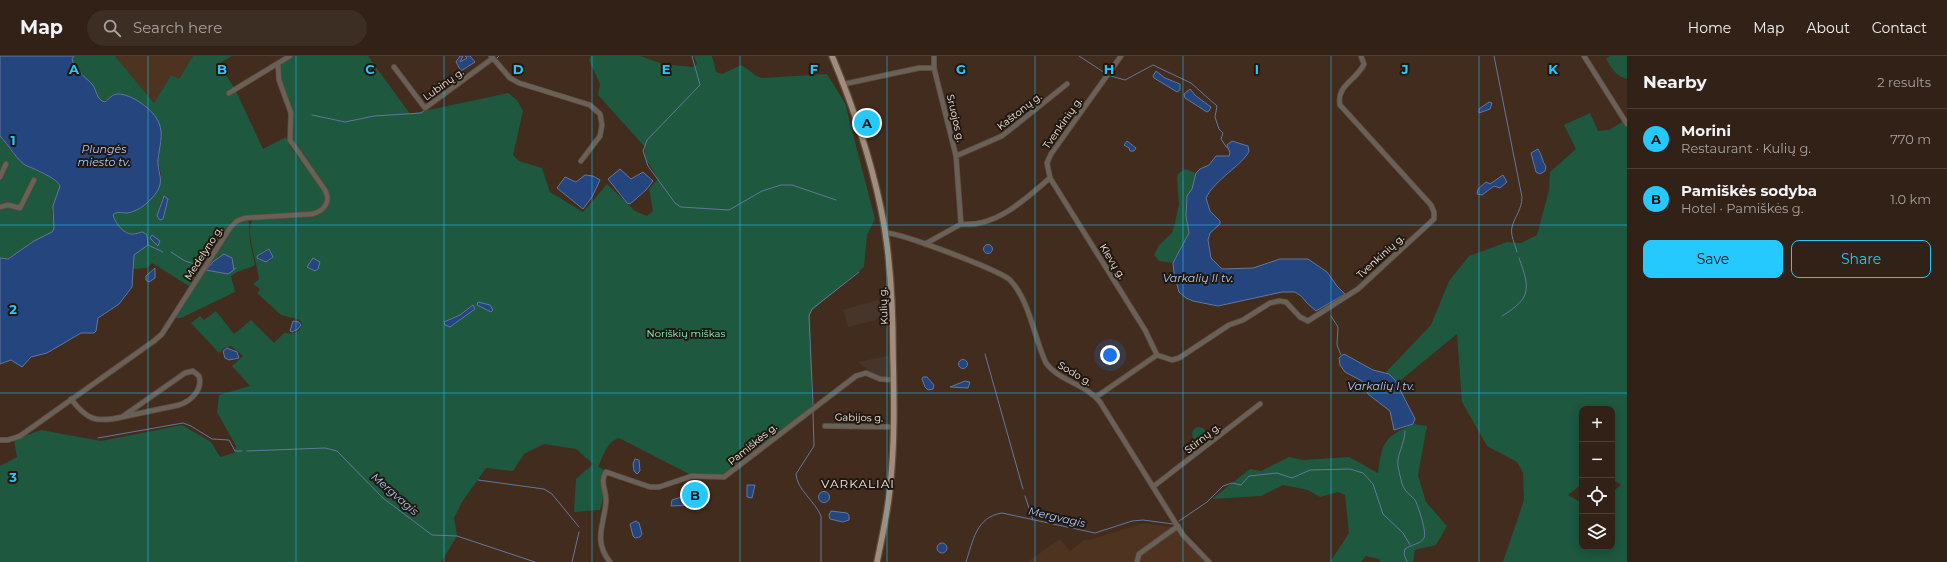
<!DOCTYPE html>
<meta charset="utf-8">
<style>
:root{--surface:#312116;--page:#3d2e23;--text:#f1f3f6;--muted:#a8a3a1;--line:#4c3e35;--accent:#26c9fe}
body{margin:0;font-family:Montserrat,sans-serif;background:var(--page);color:var(--text)}
.controls{position:absolute;right:12px;bottom:12px;display:grid;overflow:hidden;border-radius:8px;box-shadow:0 2px 10px #0003}
.controls button{width:36px;height:36px;display:grid;place-items:center;padding:0;border:0;border-bottom:1px solid var(--line);background:var(--surface);color:var(--text);font:20px sans-serif}
.you{position:absolute;left:1110px;top:299px;width:14px;height:14px;margin:-10px;border:3px solid #fff;border-radius:50%;background:#1a73e8;box-shadow:0 0 0 6px #1a73e833}
.badge{display:grid;place-items:center;width:26px;height:26px;border-radius:50%;background:var(--accent);color:#111;font-size:13px;font-weight:700}
.pin{position:absolute;translate:-50% -50%;border:2px solid #fff;box-shadow:0 1px 4px #0006}
.list{margin:0;padding:0;list-style:none}
h2{display:flex;justify-content:space-between;align-items:center;height:52px;margin:0;padding:0 16px;font-size:17px}
h2 small{font-size:13px;font-weight:400;color:var(--muted)}
.list li{display:grid;grid-template-columns:26px 1fr auto;gap:12px;align-items:center;box-sizing:border-box;height:60px;padding:0 16px;border-top:1px solid var(--line)}
.list b{display:block;font-size:15px;white-space:nowrap}
.list p{margin:0;font-size:13px;white-space:nowrap;color:var(--muted)}
.list em{font-size:13px;font-style:normal;color:var(--muted)}
.actions{display:flex;gap:8px;padding:12px 16px}
.actions a{flex:1;padding:9px 0;border:1px solid var(--accent);border-radius:8px;text-align:center;font-size:14px;color:var(--accent)}
.actions .main{background:var(--accent);color:#111}
.icon{flex:none;width:22px;height:22px;fill:none;stroke:currentColor;stroke-width:2;stroke-linecap:round;stroke-linejoin:round}
.map{position:relative;flex:none;width:1627px;height:506px;overflow:hidden}
header{display:flex;align-items:center;gap:24px;box-sizing:border-box;height:56px;padding:0 20px;background:var(--surface);border-bottom:1px solid var(--line)}
header strong{font-size:19px}
nav{display:flex;gap:22px;margin-inline-start:auto;font-size:14px}
.search{width:280px;height:36px;background:var(--page);display:flex;align-items:center;gap:10px;box-sizing:border-box;padding:0 14px;border-radius:22px;color:var(--muted);font-size:15px}
main{display:flex}
aside{flex:1;background:var(--surface)}
.map>svg:first-child{display:block}
.commercial{fill:#46352a}
.built{fill:#4e3321}
.green{fill:#1d583f;fill-rule:evenodd}
.water{fill:#24457d;stroke:#64779c}
.lines{fill:none;stroke-linecap:round;stroke-linejoin:round}
.stream{stroke:#64779c;stroke-width:1}
.minor-casing{stroke:#5f4b3e;stroke-width:6}
.major-casing{stroke:#5f4b3e;stroke-width:8}
.minor{stroke:#696058;stroke-width:4.5}
.major{stroke:#a08d7d;stroke-width:5.5}
.grid{fill:none;stroke:#26c9fe;stroke-width:1;stroke-opacity:0.55}
.labels{text-anchor:middle;stroke-width:4;stroke-linejoin:round;paint-order:stroke}
.street-label{font-size:10px;fill:#faece3;stroke:#201710}
.park-label{font-size:10px;fill:#83f9c2;stroke:#201710}
.water-label{font-size:11px;font-style:italic;fill:#accbfe;stroke:#201710}
.quarter-label{font-size:12px;letter-spacing:1px;fill:#faece3;stroke:#201710}
.grid-label{font-size:13px;text-anchor:middle;font-weight:bold;fill:#26c9fe;stroke:#201710;stroke-width:4;stroke-linejoin:round;paint-order:stroke}
</style>
<header>
<strong>Map</strong>
<div class="search"><svg class="icon" aria-label="search" viewBox="0 0 24 24"><circle cx="10" cy="10" r="6"/><path d="M15 15l6 6"/></svg>Search here</div>
<nav><a>Home</a><a>Map</a><a>About</a><a>Contact</a></nav>
</header>
<main>
<div class="map">
<svg width="1627" height="506" viewBox="0 0 1627 506">
<rect width="100%" height="100%" fill="#412c1e"/>
<path class="commercial" d="M884,242L887,244V261L848,271L843,254Z
M891,299V321L883,322L873,318L858,306Z"/>
<path class="built" d="M115,0H193L179,23L171,19L154,47Z
M1144,467L1171,471L1175,469L1206,506H1027L1060,483L1070,495L1084,484L1093,483Z"/>
<path class="green" d="M74,0H115L154,47L171,19L179,23L193,0H232L220,7L221,11L235,33L263,93L286,81L290,90L323,134C327,146 323,152 312,156L246,160C226,163 201,213 189,230L152,207L147,212L134,213V199L139,194L146,191L140,176C127,181 116,172 112,159L114,157C124,155 134,157 143,150C153,143 160,132 161,119C161,114 158,110 158,104C158,98 160,92 161,86C161,63 145,43 122,39C113,37 110,45 102,45C97,41 97,34 92,29C86,21 74,13 72,3ZM162,143H168L163,163L157,160Z
M294,0H368L410,58L508,37L517,44L523,55L513,99L519,105L542,112L550,136L583,156L607,128L635,155L647,160L653,155L649,133L658,123L645,102L644,90L598,39L600,28L589,4L591,0H640L663,8L693,11L697,8L694,0H712L716,16L722,18L741,9C749,13 754,20 762,22L827,18L845,47L875,163L867,179L864,211L810,256L812,350L726,419H691L619,382C607,385 603,401 598,411L605,414L600,426L604,439L600,454L574,456L576,423L593,408L576,393L544,388L524,398L513,415L486,412L462,446L454,462L457,480L441,506H0V410L17,401L14,384L41,374L101,385L182,369L211,386L220,401L234,397L236,390L217,356L219,339L250,330L232,310L243,300L231,290L224,292L219,297L191,267L200,260L204,264L216,255L234,278L251,264L274,287L284,277C292,278 299,278 302,268L300,264L281,259L257,237L260,233L253,228L259,223C258,209 244,173 253,163L319,158C350,135 299,108 292,85C289,74 295,63 292,51C289,41 275,17 282,8ZM268,193L272,203L269,205L258,203L257,200Z
M1610,0H1627V23C1616,20 1612,13 1606,3Z
M1590,57L1598,75L1609,74L1627,63V506H1503L1524,444L1523,417L1517,406L1487,390L1462,346L1457,278L1396,328L1389,318L1386,316L1431,269L1449,225L1469,200L1507,186L1521,187L1537,179L1549,134L1550,116L1576,93L1564,69ZM1582,353H1612V423L1621,429L1612,436V491H1582V447L1568,439L1582,428Z
M0,80C8,89 17,106 29,111C36,114 58,123 60,130L52,156L54,173L52,176L6,203L0,202Z
M1185,113L1196,117L1192,133L1186,143V160L1189,177L1173,207L1159,205L1154,199L1159,189L1172,177L1174,171L1179,148L1177,122L1178,118Z
M246,163L249,166L250,186L255,209C246,214 238,214 231,220L235,236L181,262H174L228,178L236,168ZM220,199L228,218L206,214Z
M1413,368L1427,370L1418,419L1426,446L1447,470L1436,489L1415,494L1413,506H1380L1379,503L1366,500L1361,506H1330L1349,477L1345,439L1338,436L1320,441L1308,434L1283,429L1261,440L1212,443L1250,413L1261,415L1289,401L1304,404L1349,401L1378,417C1382,385 1385,381 1413,368Z
M1192 378a7 7 0 1 1 14 0a7 7 0 1 1-14 0Z"/>
<path class="water" d="M0,0H74L72,3C74,13 85,21 92,28C97,34 96,44 105,46C109,43 112,38 118,38C132,38 154,54 159,67C164,79 159,92 158,104C157,115 164,123 158,134C151,145 140,155 127,157C121,157 116,155 113,159C115,167 124,179 133,178C137,178 140,176 143,176L147,179L148,189L134,199L132,231L119,248L98,262L96,275L94,277H81L47,297L31,301L22,311L11,304L0,308V202L8,203L34,185L52,176L54,173L53,150L60,130C58,123 35,113 27,110C18,106 8,88 0,80Z
M460,0H463L460,6L467,2L465,0H470L475,6L461,15L456,6Z
M1156,15L1165,22L1180,28V34L1177,36L1154,22L1153,20Z
M1190,33L1196,40L1211,51L1209,55L1207,56L1185,42L1184,38Z
M1489,46L1492,47L1490,53L1479,57V53Z
M1127,85L1136,92L1134,95H1130L1129,92L1124,89Z
M1232,85L1248,90L1249,95C1244,108 1214,124 1206,142L1210,155L1220,165V168L1210,177L1208,184L1211,202L1222,213L1253,212L1280,203H1308L1327,216L1337,230L1345,238L1316,255L1307,247L1301,240L1295,236H1282L1218,250L1193,245L1186,242L1179,236L1174,217L1173,207L1189,177L1186,160L1187,140L1192,133L1196,117L1200,113L1209,109L1216,100H1229L1230,97L1227,89Z
M1538,93C1542,99 1542,105 1546,111L1545,115L1540,118L1536,116L1531,97Z
M620,113L631,123L643,116L653,125L646,134L630,148L627,147L608,123Z
M585,119L593,120L600,124L592,141L583,153L557,132L565,121L576,126Z
M1503,119L1507,126L1500,132L1494,130L1482,139L1477,138L1478,133L1486,126L1490,128Z
M164,140L168,143L163,163L160,164L157,160Z
M152,179L160,185L158,190L150,182Z
M983.5 193a4.5 4.5 0 1 1 9 0a4.5 4.5 0 1 1-9 0Z
M269,193L273,201L266,206L257,202V200Z
M224,198L232,202L234,214L228,218L206,214L214,205Z
M313,202L320,206L318,213L315,215L307,211Z
M155,212V222L149,226L146,224V220Z
M478,246L490,249L493,254L491,256L477,249Z
M473,249L475,253L450,271L445,269L444,266L460,259Z
M293,265L299,266L301,269L298,273L292,276L290,275Z
M227,292L237,296L239,302L229,304L225,302L223,295Z
M1344,298L1373,314L1389,318L1395,324L1415,363L1413,368L1394,374L1390,355L1368,338L1362,325L1345,316L1340,309L1339,302Z
M958.5 308a4.5 4.5 0 1 1 9 0a4.5 4.5 0 1 1-9 0Z
M923,321H927L934,329L933,333L928,334L925,331L922,323Z
M965,325L970,326L968,332L950,331Z
M635,403L639,404L640,415L637,418L634,415L633,408Z
M747,429H755L752,442L747,441Z
M818.5 441a5.5 5.5 0 1 1 11 0a5.5 5.5 0 1 1-11 0Z
M690,438L692,439L693,449L671,450L672,444Z
M831,455L847,457L849,459V464L843,466L830,463L829,459Z
M636,465L639,467L642,478L640,481L635,482L633,480L630,468Z
M937 492a5 5 0 1 1 10 0a5 5 0 1 1-10 0Z"/>
<g class="lines">
<path class="stream" d="M692,0L700,29L647,84L643,95L648,110L675,147L681,151L729,154L762,135L781,129H792L836,144
M1079,0L1105,17
M1494,0L1522,141C1522,153 1515,160 1512,171C1510,179 1515,188 1517,196
M497,2L499,0
M1111,20L1125,24L1153,9L1191,27L1217,50L1215,61L1219,73L1223,77L1221,83L1227,92
M439,44L442,42
M312,59L345,66L374,60L421,57L425,54
M148,189L163,196
M171,196L185,205L201,210
M234,213L236,212
M1331,260L1338,271L1337,289L1341,299
M1502,260C1532,242 1530,232 1519,202
M985,298L1023,433
M813,349L809,260L812,253L859,216
M813,356L814,390L796,418C797,434 815,445 821,460V506
M1405,375C1405,388 1396,399 1398,411C1400,418 1401,427 1404,432C1407,438 1414,441 1416,446C1419,453 1427,477 1424,482C1421,488 1410,489 1405,493L1404,498L1407,506
M98,382L183,367L191,370L212,383L229,384L235,395H242
M247,395L325,392L337,395L383,442L432,479L457,480L535,506
M478,424L544,433L552,438L579,471
M1025,440L1033,464
M1179,465L1207,446L1223,430L1232,427L1241,429L1249,420L1277,417L1292,422L1310,414L1350,413L1363,417L1373,428L1383,458L1403,477L1410,489
M572,506L579,476
M966,506C973,485 976,461 1002,457L1095,477L1132,465L1143,464L1173,468"/>
<defs>
<path id="minor" d="M491,0L510,22L519,27L590,49L600,58L602,69L600,80L581,105
M934,0V12
M1584,0L1627,68
M394,11L425,52L493,2
M844,28L919,12H934L956,100L961,168L925,188
M229,37L290,0
M956,100L1002,80L1067,28
M0,121L6,108
M1050,122L1145,274L1157,299
M0,151L8,149L20,152L34,124
M961,168C996,172 1025,143 1050,122L1047,107L1051,98L1121,0
M885,177C897,175 1001,215 1010,224C1030,245 1034,282 1046,307C1059,325 1086,328 1100,346L1183,479L1209,506
M1157,299L1172,304L1179,302L1229,269L1243,264L1270,247L1279,245L1286,246L1300,261L1308,265L1358,233L1434,163V156L1431,149L1340,49C1336,29 1357,24 1364,8L1361,0
M1096,341L1157,299
M71,343C87,364 96,367 122,361L179,349C191,345 203,334 199,320L193,315L185,317L122,361
M825,370L893,371
M0,384H8L20,380L154,285L162,278L230,172L237,165L245,162L312,158C325,155 331,145 325,134L290,84L291,57L279,24L278,8
M1154,430L1260,348
M610,506C593,485 604,469 606,446C607,434 599,427 606,416L650,431H659L692,420L724,421L856,320L866,317L880,323L894,324
M1137,506L1139,498L1178,470"/>
<path id="major" d="M832,0C853,50 870,100 881,153C891,201 893,249 893,298C894,342 895,387 890,431C888,456 882,481 877,506"/>
</defs>
<use href="#minor" class="minor-casing"/>
<use href="#major" class="major-casing"/>
<use href="#minor" class="minor"/>
<use href="#major" class="major"/>
</g>
<path class="grid" d="M148,0V506M296,0V506M444,0V506M592,0V506M740,0V506M887,0V506M1035,0V506M1183,0V506M1331,0V506M1479,0V506M0,169H1627M0,337H1627"/>
<g class="labels">
<g class="street-label">
<text transform="translate(443 28) rotate(-36)" y="4">Lubinų g.</text>
<text transform="translate(1019 55) rotate(-38)" y="4">Kaštonų g.</text>
<text transform="translate(956 62) rotate(77)" y="4">Sruojos g.</text>
<text transform="translate(1062 67) rotate(-55)" y="4">Tvenkinių g.</text>
<text transform="translate(203 197) rotate(-57)" y="4">Medelyno g.</text>
<text transform="translate(1380 200) rotate(-42)" y="4">Tvenkinių g.</text>
<text transform="translate(1113 205) rotate(58)" y="4">Klevų g.</text>
<text transform="translate(883 250) rotate(-93)" y="4">Kulių g.</text>
<text transform="translate(1075 317) rotate(31)" y="4">Sodo g.</text>
<text transform="translate(859 361) rotate(1)" y="4">Gabijos g.</text>
<text transform="translate(1202 382) rotate(-38)" y="4">Stirnų g.</text>
<text transform="translate(752 388) rotate(-39)" y="4">Pamiškės g.</text>
</g>
<g class="park-label">
<text x="686" y="281">Noriškių miškas</text>
</g>
<g class="water-label">
<text x="104" y="97">Plungės<tspan x="104" dy="13">miesto tv.</tspan></text>
<text x="1198" y="226">Varkalių II tv.</text>
<text x="1381" y="334">Varkalių I tv.</text>
<text transform="translate(395 438) rotate(41)" y="4">Mergvagis</text>
<text transform="translate(1057 461) rotate(13)" y="4">Mergvagis</text>
</g>
<g class="quarter-label">
<text x="858" y="432">VARKALIAI</text>
</g>
</g>
<g class="grid-label">
<text x="74" y="18">A</text>
<text x="222" y="18">B</text>
<text x="370" y="18">C</text>
<text x="518" y="18">D</text>
<text x="666" y="18">E</text>
<text x="814" y="18">F</text>
<text x="961" y="18">G</text>
<text x="1109" y="18">H</text>
<text x="1257" y="18">I</text>
<text x="1405" y="18">J</text>
<text x="1553" y="18">K</text>
<text x="13" y="89">1</text>
<text x="13" y="258">2</text>
<text x="13" y="426">3</text>
</g>
</svg>
<div class="controls">
<button>+</button>
<button>−</button>
<button><svg class="icon" aria-label="locate" viewBox="0 0 24 24"><circle cx="12" cy="12" r="6"/><path d="M12 2v4M12 18v4M2 12h4M18 12h4"/></svg></button>
<button><svg class="icon" aria-label="layers" viewBox="0 0 24 24"><path d="M12 4l9 5-9 5-9-5zM3 14l9 5 9-5"/></svg></button>
</div>
<div class="you"></div>
<div class="pin badge" style="left:867px;top:67px">A</div>
<div class="pin badge" style="left:695px;top:439px">B</div>
</div>
<aside>
<h2>Nearby<small>2 results</small></h2>
<ul class="list">
<li><span class="badge">A</span><div><b>Morini</b><p>Restaurant · Kulių g.</p></div><em>770 m</em></li>
<li><span class="badge">B</span><div><b>Pamiškės sodyba</b><p>Hotel · Pamiškės g.</p></div><em>1.0 km</em></li>
</ul>
<div class="actions"><a class="main">Save</a><a>Share</a></div>
</aside>
</main>
